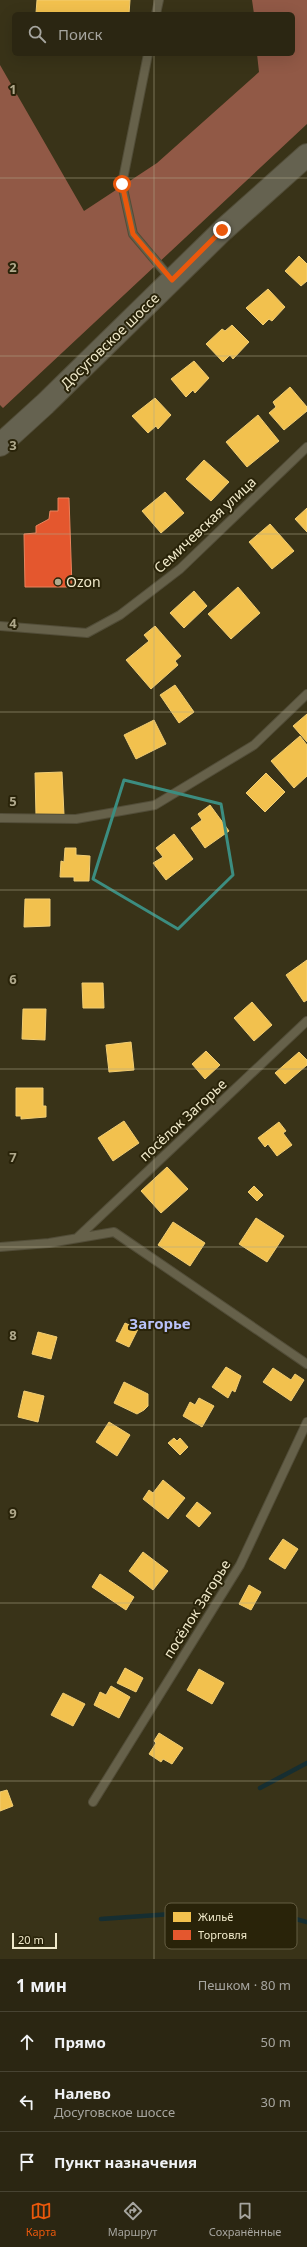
<!DOCTYPE html>
<html lang="ru">
<meta charset="utf-8">
<style>
:root{--surface:#2b2612;--page:#373220;--text:#f1f3f6;--muted:#a6a59f;--line:#474332;--accent:#ea580c}
body{margin:0;font-family:"Noto Sans",sans-serif;background:var(--page);color:var(--text)}
.scale{position:absolute;left:12px;bottom:10px;width:45px;box-sizing:border-box;padding-left:4px;border:2px solid #f0e9ca;border-top:0;font-size:11px;line-height:14px;white-space:nowrap;color:#f0e9ca;-webkit-text-stroke:3px #292309;paint-order:stroke}
.stop{position:absolute;width:12px;height:12px;margin:-9px;border:3px solid #ea580c;border-radius:50%;background:#fff}
.stop.end{background:#ea580c;border-color:#fff;box-shadow:0 1px 4px #0008}
.list{margin:0;padding:0;list-style:none}
h2{display:flex;justify-content:space-between;align-items:center;height:52px;margin:0;padding:0 16px;font-size:17px}
h2 small{font-size:13px;font-weight:400;color:var(--muted)}
.list li{display:grid;grid-template-columns:26px 1fr auto;gap:12px;align-items:center;box-sizing:border-box;height:60px;padding:0 16px;border-top:1px solid var(--line)}
.list b{display:block;font-size:15px;white-space:nowrap}
.list p{margin:0;font-size:13px;white-space:nowrap;color:var(--muted)}
.list em{font-size:13px;font-style:normal;color:var(--muted)}
.icon{flex:none;width:22px;height:22px;fill:none;stroke:currentColor;stroke-width:2;stroke-linecap:round;stroke-linejoin:round}
.map{position:relative;flex:none;width:307px;height:1959px;overflow:hidden}
.search{position:absolute;background:var(--surface);box-shadow:0 4px 16px #0002;left:12px;right:12px;top:12px;height:44px;display:flex;align-items:center;gap:10px;box-sizing:border-box;padding:0 14px;border-radius:6px;color:var(--muted);font-size:15px}
.sheet{height:232px;background:var(--surface)}
nav{display:flex;justify-content:space-around;align-items:center;box-sizing:border-box;height:56px;border-top:1px solid var(--line);background:var(--surface);font-size:11px;color:var(--muted)}
nav a{display:grid;justify-items:center;gap:2px}
nav .on{color:var(--accent)}
.map>svg:first-child{display:block}
.forest{fill:#915946}
.homes{fill:#f2c14e;stroke:#f1cd73}
.shops{fill:#e4572e;stroke:#e8835d}
.lines{fill:none;stroke-linecap:round;stroke-linejoin:round}
.stream{stroke:#162e31;stroke-width:4.5}
.service-casing{stroke:#524d38;stroke-width:10}
.secondary-casing{stroke:#524d38;stroke-width:24}
.service{stroke:#66614a;stroke-width:8}
.secondary{stroke:#656250;stroke-width:22}
.route{stroke:#ea580c;stroke-width:5}
.marked{fill:none;stroke:#3c8d80;stroke-width:3;stroke-linejoin:round}
.grid{fill:none;stroke:#b0a98c;stroke-width:1;stroke-opacity:0.55}
.poi-dot{fill:#b0a98c;stroke:#292309;stroke-width:1.5}
.labels{text-anchor:middle;stroke-width:4;stroke-linejoin:round;paint-order:stroke}
.street-label{font-size:14px;fill:#f0e9ca;stroke:#292309}
.poi-label{font-size:14px;fill:#f0e9ca;stroke:#292309;text-anchor:start}
.neighbourhood-label{font-size:15px;font-weight:bold;fill:#b9c2fb;stroke:#292309}
.key{fill:#292309;stroke:#655e43;stroke-width:1}
.key-label{font-size:11px;fill:#f0e9ca}
.grid-label{font-size:13px;text-anchor:middle;font-weight:bold;fill:#b0a98c;stroke:#292309;stroke-width:4;stroke-linejoin:round;paint-order:stroke}
</style>
<div class="map">
<svg width="307" height="1959" viewBox="0 0 307 1959">
<rect width="100%" height="100%" fill="#393318"/>
<path class="forest" d="M252,0H307V124L3,408L0,405V65L84,211L157,163L259,72L257,54H293V14H254Z"/>
<path class="homes" d="M37,0H130L129,14L36,13Z
M299,256L307,264V281L301,286L285,271Z
M268,289L285,307L272,321L269,319L263,325L246,308Z
M232,325L249,342L233,359L230,355L223,362L206,344L222,329L225,331Z
M194,361L209,378L195,393L193,390L186,397L171,379Z
M290,387L307,407V411L284,430L269,413L276,407L273,402Z
M155,398L171,415L158,429L156,426L148,433L132,416Z
M258,415L279,441L247,467L226,442Z
M204,460L229,482L211,501L186,479Z
M165,492L184,513L161,533L142,511Z
M307,508V532L295,519Z
M270,524L294,551L272,569L249,542Z
M238,587L260,613L231,639L208,614Z
M194,591L207,606L184,628L170,613Z
M155,626L181,656L175,661L178,665L151,689L126,660L149,641L144,635Z
M175,685L194,712L179,723L160,695Z
M307,714V742L293,726Z
M154,720L166,744L136,759L124,735Z
M300,736L307,745V776L294,788L271,761Z
M62,772L64,815L36,816L35,773Z
M266,773L285,792L265,812L246,793Z
M210,805L229,831L205,848L191,828L202,820L198,814Z
M174,834L193,859L166,880L153,863L163,857L156,848Z
M65,848H76V855L90,856L89,881H74V877H60L61,861L64,862Z
M25,899H50V926L24,927Z
M307,960V1000L304,1002L286,975Z
M82,983H103L104,1008H83Z
M252,1002L272,1025L254,1041L234,1018Z
M23,1009H46L45,1040L22,1039Z
M131,1042L134,1070L109,1072L106,1045Z
M206,1051L220,1065L205,1079L192,1064Z
M299,1052L307,1060V1065L285,1084L275,1073Z
M16,1088H43V1106H46V1117L21,1119V1116H16Z
M124,1121L139,1143L113,1161L98,1138Z
M279,1122L286,1131L283,1133L292,1145L277,1156L268,1144L265,1147L258,1138Z
M167,1167L188,1189L161,1213L141,1191Z
M254,1186L263,1195L257,1201L248,1192Z
M256,1218L284,1236L267,1262L239,1244Z
M173,1222L205,1243L190,1266L158,1245Z
M125,1323L138,1329L129,1347L116,1341Z
M38,1332L57,1337L51,1359L32,1354Z
M226,1367L241,1376L235,1392L232,1390L228,1398L212,1387Z
M273,1368L291,1380L295,1374L304,1380L291,1401L263,1382Z
M124,1382L148,1394V1406L144,1410L137,1414L114,1403Z
M24,1391L44,1396L38,1422L18,1417Z
M199,1398L214,1406L202,1427L183,1416L190,1402L195,1405Z
M109,1422L130,1435L117,1456L96,1442Z
M174,1438L177,1441L180,1438L188,1447L180,1455L168,1443Z
M163,1480L185,1498L168,1519L143,1499L149,1490L153,1493Z
M197,1502L211,1513L199,1527L186,1516Z
M283,1539L298,1549L285,1569L269,1559Z
M143,1552L168,1571L153,1590L129,1571Z
M100,1574L134,1597L126,1610L92,1587Z
M249,1585L261,1592L251,1610L239,1604Z
M125,1668L143,1678L136,1692L117,1683Z
M199,1669L224,1683L212,1704L187,1690Z
M111,1686L130,1697L119,1718L94,1705L100,1692L106,1695Z
M63,1693L85,1704L73,1726L51,1715Z
M159,1733L183,1748L172,1764L163,1759L161,1762L149,1754L156,1743L154,1741Z
M7,1790L13,1806L0,1811V1792Z"/>
<path class="shops" d="M58,498H69L72,587H25L24,534L36,533V526L49,519L50,511H58Z"/>
<g class="lines">
<path class="stream" d="M260,1788L307,1763
M101,1919L256,1908L307,1922"/>
<defs>
<path id="service" d="M156,14L159,0
M148,54L122,184L133,234L171,279
M0,626L87,633L120,615L180,569L307,447
M0,818L76,819L155,805L254,745L307,694
M77,1238L307,1021
M0,1247L49,1243L114,1232L307,1364
M93,1802L240,1565L307,1422"/>
<path id="secondary" d="M0,445L45,404L223,230L307,155"/>
</defs>
<use href="#service" class="service-casing"/>
<use href="#secondary" class="secondary-casing"/>
<use href="#service" class="service"/>
<use href="#secondary" class="secondary"/>
</g>
<g class="lines">
<path class="route" d="M122,184L133,234L172,280L222,230"/>
</g>
<path class="marked" d="M124,780L221,804L233,875L178,929L93,879Z"/>
<path class="grid" d="M154,0V14M154,54V1959M0,178H307M0,356H307M0,534H307M0,712H307M0,890H307M0,1069H307M0,1247H307M0,1425H307M0,1603H307M0,1781H307"/>
<circle class="poi-dot" cx="58" cy="582" r="4"/>
<g class="labels">
<g class="street-label">
<text transform="translate(110 341) rotate(-44)" y="5">Досуговское шоссе</text>
<text transform="translate(205 525) rotate(-43)" y="5">Семичевская улица</text>
<text transform="translate(183 1120) rotate(-43)" y="5">посёлок Загорье</text>
<text transform="translate(197 1609) rotate(-58)" y="5">посёлок Загорье</text>
</g>
<g class="poi-label">
<text x="66" y="587">Ozon</text>
</g>
<g class="neighbourhood-label">
<text x="160" y="1329">Загорье</text>
</g>
</g>
<rect x="165" y="1903" width="132" height="46" rx="6" class="key"/>
<rect x="173" y="1912" width="18" height="10" fill="#f2c14e"/>
<rect x="173" y="1930" width="18" height="10" fill="#e4572e"/>
<g class="key-label">
<text x="198" y="1921">Жильё</text>
<text x="198" y="1939">Торговля</text>
</g>
<g class="grid-label">
<text x="13" y="94">1</text>
<text x="13" y="272">2</text>
<text x="13" y="450">3</text>
<text x="13" y="628">4</text>
<text x="13" y="806">5</text>
<text x="13" y="984">6</text>
<text x="13" y="1162">7</text>
<text x="13" y="1340">8</text>
<text x="13" y="1518">9</text>
</g>
</svg>
<div class="scale">20 m</div>
<div class="stop" style="left:122px;top:184px"></div>
<div class="stop end" style="left:222px;top:230px"></div>
<div class="search"><svg class="icon" aria-label="search" viewBox="0 0 24 24"><circle cx="10" cy="10" r="6"/><path d="M15 15l6 6"/></svg>Поиск</div>
</div>
<section class="sheet">
<h2>1 мин<small>Пешком · 80 m</small></h2>
<ul class="list">
<li><svg class="icon" aria-label="ahead" viewBox="0 0 24 24"><path d="M12 20V5M6 11l6-6 6 6"/></svg><div><b>Прямо</b></div><em>50 m</em></li>
<li><svg class="icon" aria-label="left" viewBox="0 0 24 24"><path d="M17 20v-9H6M10 6l-5 5 5 5"/></svg><div><b>Налево</b><p>Досуговское шоссе</p></div><em>30 m</em></li>
<li><svg class="icon" aria-label="arrive" viewBox="0 0 24 24"><path d="M6 21V4h12l-3 4 3 4H6"/></svg><div><b>Пункт назначения</b></div></li>
</ul>
</section>
<nav>
<a class="on"><svg class="icon" aria-label="map" viewBox="0 0 24 24"><path d="M3 6l6-2 6 2 6-2v14l-6 2-6-2-6 2zM9 4v14M15 6v14"/></svg>Карта</a>
<a><svg class="icon" aria-label="directions" viewBox="0 0 24 24"><path d="M12 3l9 9-9 9-9-9zM9 14v-3h6M13 9l2 2-2 2"/></svg>Маршрут</a>
<a><svg class="icon" aria-label="saved" viewBox="0 0 24 24"><path d="M7 4h10v16l-5-4-5 4z"/></svg>Сохранённые</a>
</nav>
